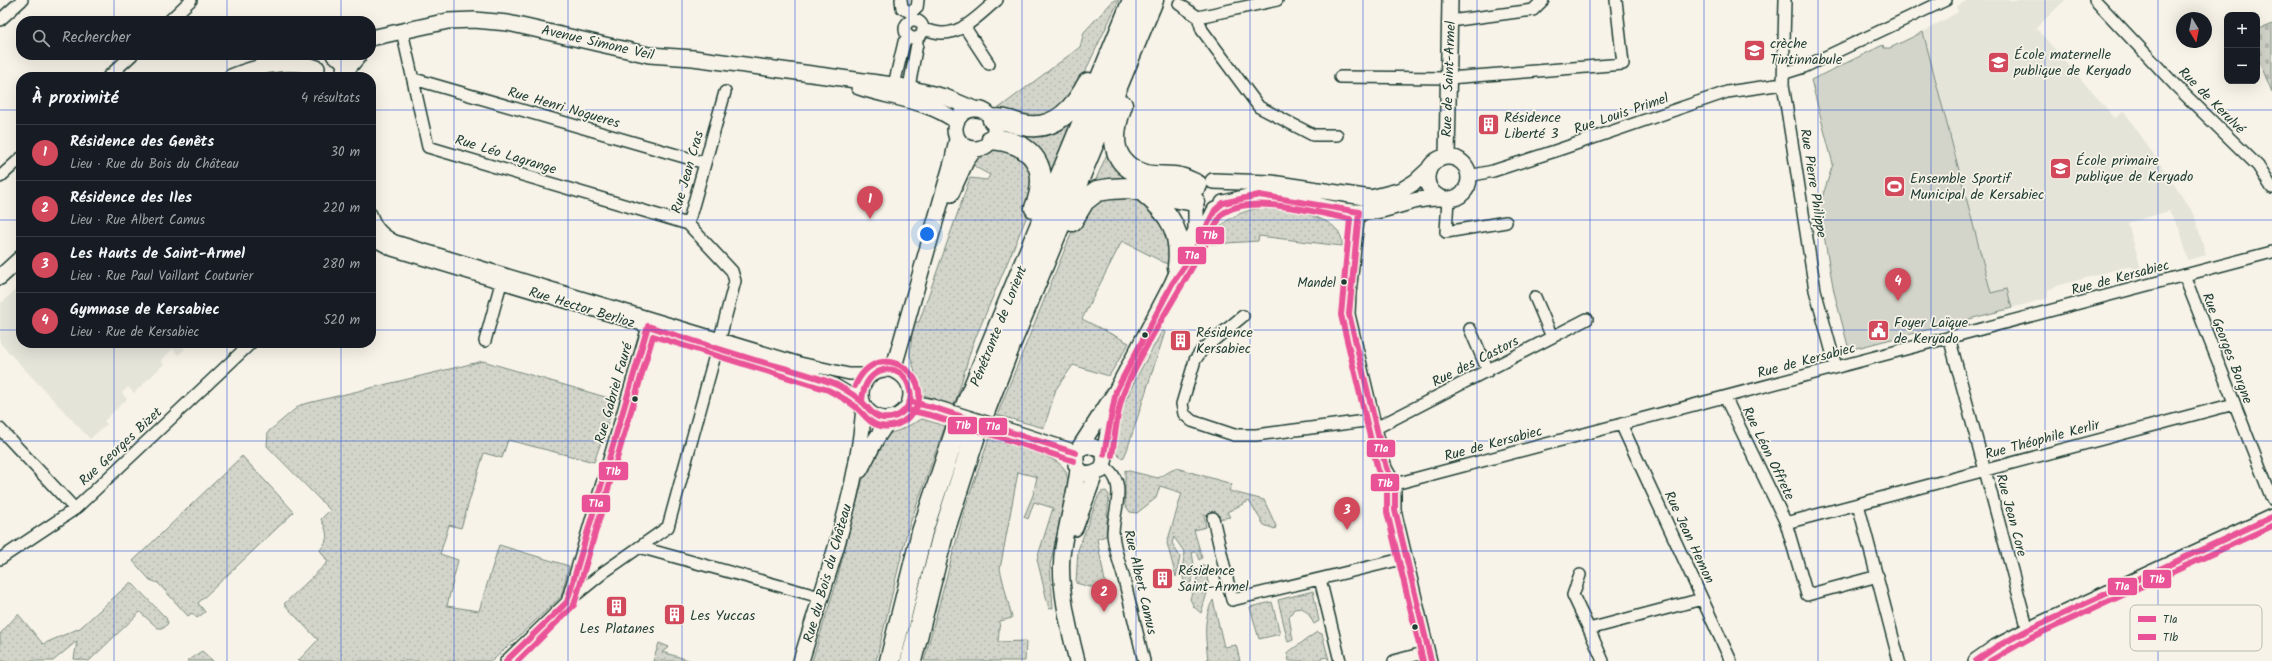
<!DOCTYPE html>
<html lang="fr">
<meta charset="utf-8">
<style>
:root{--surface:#171b24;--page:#242831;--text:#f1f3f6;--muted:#9ea1a6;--line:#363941;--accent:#d1495b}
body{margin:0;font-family:Kalam,sans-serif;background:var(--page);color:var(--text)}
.controls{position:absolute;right:12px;top:12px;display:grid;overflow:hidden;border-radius:8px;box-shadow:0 4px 16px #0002}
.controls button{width:36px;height:36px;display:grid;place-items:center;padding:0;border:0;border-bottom:1px solid var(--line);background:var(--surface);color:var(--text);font:20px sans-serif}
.compass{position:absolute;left:2176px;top:12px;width:36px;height:36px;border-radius:50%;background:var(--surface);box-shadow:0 4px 16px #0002;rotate:170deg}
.you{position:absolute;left:927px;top:234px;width:14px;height:14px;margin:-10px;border:3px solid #fff;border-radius:50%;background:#1a73e8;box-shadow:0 0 0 6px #1a73e833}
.badge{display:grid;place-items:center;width:26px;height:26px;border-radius:50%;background:var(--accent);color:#fff;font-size:13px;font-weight:700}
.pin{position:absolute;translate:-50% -33px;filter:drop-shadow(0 1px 2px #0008)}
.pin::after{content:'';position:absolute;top:21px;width:14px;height:12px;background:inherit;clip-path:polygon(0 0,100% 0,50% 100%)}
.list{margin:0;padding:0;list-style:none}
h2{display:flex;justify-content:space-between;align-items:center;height:52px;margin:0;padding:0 16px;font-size:17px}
h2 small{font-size:13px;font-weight:400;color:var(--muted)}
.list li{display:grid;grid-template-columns:26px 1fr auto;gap:12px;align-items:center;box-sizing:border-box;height:56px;padding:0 16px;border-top:1px solid var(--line)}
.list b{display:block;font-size:15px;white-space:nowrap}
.list p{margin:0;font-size:13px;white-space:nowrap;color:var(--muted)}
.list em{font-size:13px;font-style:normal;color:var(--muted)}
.icon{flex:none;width:22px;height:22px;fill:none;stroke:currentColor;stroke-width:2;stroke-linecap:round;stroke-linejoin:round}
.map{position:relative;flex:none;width:2272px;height:661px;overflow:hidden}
.search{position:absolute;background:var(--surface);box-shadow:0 4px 16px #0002;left:16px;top:16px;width:360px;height:44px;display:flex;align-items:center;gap:10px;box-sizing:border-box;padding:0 14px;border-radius:16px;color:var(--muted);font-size:15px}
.panel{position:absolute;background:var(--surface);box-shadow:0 4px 16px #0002;left:16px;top:72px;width:360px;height:276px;border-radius:16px}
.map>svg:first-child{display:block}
.built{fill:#e5e4d9}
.grass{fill:url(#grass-dots);stroke:#79897f}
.cemetery{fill:url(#cemetery-stones);stroke:#79897f}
.pitch{fill:#d3d5ca;stroke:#79897f}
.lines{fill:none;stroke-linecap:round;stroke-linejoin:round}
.street-casing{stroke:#1f3d34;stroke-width:14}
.secondary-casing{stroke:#1f3d34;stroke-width:18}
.highway-casing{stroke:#1f3d34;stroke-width:23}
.street{stroke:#f7f3e8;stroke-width:11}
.secondary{stroke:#f7f3e8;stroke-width:15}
.highway{stroke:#f7f3e8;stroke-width:20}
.secondary-bridge-casing{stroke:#1f3d34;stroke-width:18;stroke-linecap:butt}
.secondary-bridge{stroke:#f7f3e8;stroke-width:15}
.bus-1-casing{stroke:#f7f3e8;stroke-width:9}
.bus-2-casing{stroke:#f7f3e8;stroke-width:9}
.bus-1{stroke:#ea5297;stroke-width:6}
.bus-2{stroke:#ea5297;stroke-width:6}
.grid{fill:none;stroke:#1d4ed8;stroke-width:1;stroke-opacity:0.55}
.bus-dot{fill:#1f3d34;stroke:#f7f3e8;stroke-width:1.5}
.labels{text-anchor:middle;stroke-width:3.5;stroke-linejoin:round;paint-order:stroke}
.bus-label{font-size:13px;fill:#1f3d34;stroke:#f7f3e8;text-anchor:end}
.street-label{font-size:14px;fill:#1f3d34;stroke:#f7f3e8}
.poi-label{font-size:14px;fill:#1f3d34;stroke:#f7f3e8;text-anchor:start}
.key{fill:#f7f3e8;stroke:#b6bcb2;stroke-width:1}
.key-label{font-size:11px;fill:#1f3d34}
.line-badge{stroke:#f7f3e8;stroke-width:1.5}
.badge-label{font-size:11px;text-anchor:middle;font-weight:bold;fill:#fff}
</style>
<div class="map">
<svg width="2272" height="661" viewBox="0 0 2272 661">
<defs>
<pattern id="grass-dots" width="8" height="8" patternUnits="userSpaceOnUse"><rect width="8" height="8" fill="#d3d5ca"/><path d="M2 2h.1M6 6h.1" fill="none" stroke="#b5b8ae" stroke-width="1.8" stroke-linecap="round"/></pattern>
<pattern id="cemetery-stones" width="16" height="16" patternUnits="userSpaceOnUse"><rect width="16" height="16" fill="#d3d5ca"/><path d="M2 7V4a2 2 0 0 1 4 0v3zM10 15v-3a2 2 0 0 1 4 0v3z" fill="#b5b8ae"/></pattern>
</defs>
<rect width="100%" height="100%" fill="#f7f3e8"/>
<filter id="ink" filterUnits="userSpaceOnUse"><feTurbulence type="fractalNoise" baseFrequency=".025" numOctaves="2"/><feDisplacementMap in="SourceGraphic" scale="8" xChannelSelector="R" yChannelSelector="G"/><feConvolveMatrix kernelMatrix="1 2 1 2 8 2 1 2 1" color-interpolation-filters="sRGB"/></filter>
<g filter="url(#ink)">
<path class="built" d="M1968,0H2065L2036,28L2115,118L2124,111L2194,214L2206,255L2188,260L2180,230L2169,211L2128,223L2142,272L2129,266L2057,286L2048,290V298L2012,308L2007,290L1991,293L1923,32L1958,12L1956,6Z
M21,285V343H180L185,349L178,355L173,349L161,360L164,364L134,393L128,387L122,393L127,399L104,421L107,424L90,439L0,343V304Z"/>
<path class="grass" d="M1114,0H1119L1076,91L1049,118L1000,115L999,108L1080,47L1084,32Z
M1080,111L1050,181L1000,134L999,126Z
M1003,147L1030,159L1033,202L972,346L954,407L922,394L910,355L913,322H919L970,178L987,180L990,175L977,168L969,161L985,151Z
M1110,147L1143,179L1093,186Z
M1103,195L1140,197L1174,239L1169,265L1122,241L1082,319L1129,343L1109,376L1073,365L1056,389L1044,428L997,415L1076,222Z
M1268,207C1289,211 1345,215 1342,246L1259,236L1258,241L1211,244C1219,218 1243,210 1268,207Z
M1162,331L1165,332L1127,450L1124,457L1121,458L1116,453C1111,413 1144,366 1162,331Z
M483,361L612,399V411L594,462L508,440L502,458L484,453L461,528L449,525L440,554L458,560L447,606L479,611L499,545L569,566L561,597L492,661H298L318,640L284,604L328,562L320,550C330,539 327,531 321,519L330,510L267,446L268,432L300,405Z
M922,419L945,426L907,532L876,661H812L835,587L862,482L882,436L900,430Z
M989,439C1005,444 1053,455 1062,466C1067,471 1067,477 1068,483L1050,565L1053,608L1049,609L1037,559L1053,508L1034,502L1028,519L1024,517L1033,495L1037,477L1018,472L1000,569L1012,618L1000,621L998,642L1026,641L1025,661H924L965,508Z
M242,456L294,512L198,603L205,612L197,618L192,613L188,616L158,583L150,580L133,561Z
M1176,468L1232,484L1229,491L1264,500L1276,526L1275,529L1264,525L1249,501L1227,512L1230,517L1217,519L1216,514L1204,515L1206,527L1194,530L1202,558L1199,560L1196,552H1192L1195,572L1188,589C1180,578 1182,566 1185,553L1174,537L1172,543L1180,557L1176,577L1167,543L1182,493L1160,486L1156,498L1137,513L1130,512L1125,505V470L1158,478Z
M1106,491L1109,495L1106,536L1097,539L1106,587H1090L1076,583L1078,550L1098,497L1101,492Z
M1201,565H1204L1209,586L1201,613L1194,607L1190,599L1198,575L1203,573Z
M131,582L166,618L168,623L164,628H158L140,612L89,661L74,659L77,641L53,661H0V634L18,614L43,644L80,628Z
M1313,591L1319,621L1314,624L1308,613L1302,608L1294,609L1289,617L1293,640L1288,642L1278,600Z
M1213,600L1224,647L1236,645L1240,661H1208C1206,639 1202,620 1213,600Z
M1272,602L1280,634L1259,639L1250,607Z
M1317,632L1322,634L1329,660L1326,657L1313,661H1289L1287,653Z
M659,643L669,647L662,652L692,661H653Z
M202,651L213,661H187Z"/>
<path class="cemetery" d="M2272,24V92L2257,56V30Z"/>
<path class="pitch" d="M1923,32L1991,293L2007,289L2012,308L1849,350L1834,292L1819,207L1833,164L1811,80L1883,45L1884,48H1890Z"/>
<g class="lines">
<defs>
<path id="street" d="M901,0L902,8L910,12L917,8L918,0
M1785,0L1783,84L1815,290L1836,367
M2095,0L2175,85L2258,166L2272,188
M1179,4L1198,17L1277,0
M1198,17L1202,30L1259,107L1313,135H1337
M0,20L22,0
M905 29a9 9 0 1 1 18 0a9 9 0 1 1-18 0Z
M169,21L191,0
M1450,21L1533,10L1543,0
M964,26L989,64
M923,30C930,30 936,33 942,33C963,34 982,12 997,0
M402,31L428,147L688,224
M1785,73L1804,67L1946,0
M108,77L132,55
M1340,77L1449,78L1623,64L1616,0
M414,79L705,163
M894,85L904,42L909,36
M909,87L917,44L916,38
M1469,176L1493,171L1555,151L1727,92L1783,84
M0,177L21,158
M1448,199L1446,232L1506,222
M1359,212L1350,293L1349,314L1376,428L1386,468L1395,484V510L1431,661
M371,214C376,228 382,234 395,241L800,363L849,374H871
M371,235L377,242L392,250L798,372L832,383L862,401
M2184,275L2272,499
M1535,297L1552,337
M1243,316L1202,350L1195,360L1182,404L1184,414L1192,421L1234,435H1256L1373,420
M1470,329L1488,371
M1949,337L2028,630
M720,338L735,281L732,271L688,224L725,92
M485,341L503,276
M1725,397L1786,523
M1621,424L1731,661
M1376,428L1587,319
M0,429L75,509
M1104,467C1129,481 1113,511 1113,534C1114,547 1119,562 1123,575C1130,604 1137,632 1144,661
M1395,484L2272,252
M1858,504L2234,404
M1213,518L1232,600L1406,558
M639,547L820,597
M0,559L75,509L251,343
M1580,575L1573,595L1589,629
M1878,576L1807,595L1786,523L1858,504L1899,661
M1320,579L1340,661
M567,602L604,572L668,527L717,348
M506,661L567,602L650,320
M1394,661L1427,652
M1603,661L1589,629L1702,599"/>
<path id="secondary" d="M371,38L448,21L474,20L508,23L649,55L693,58L900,86L945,97L974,109
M334,55L340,58L345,64L343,77
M345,72L359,55
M231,77C258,66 289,58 317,68
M859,87C891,98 928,100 956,121
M955 129a20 20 0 1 1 40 0a20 20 0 1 1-40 0Z
M1447,157L1450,0
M1427 178a21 21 0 1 1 42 0a21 21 0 1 1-42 0Z
M1213,181L1271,183L1371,198L1402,190L1415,182L1428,170
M951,194L966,161L974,150
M1223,203C1235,201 1247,196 1259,195C1293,193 1325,212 1359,212C1388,213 1411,197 1440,198
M1197,246L1215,210
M0,277L21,258
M861 394a25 25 0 1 1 50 0a25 25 0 1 1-50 0Z
M893,370L953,159L957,139
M910,402L932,407
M1015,433L1076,453
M1079,449L1088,445L1101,450L1105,458L1102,470L1090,475L1081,472L1076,465V453L1116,391L1172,284L1196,230V206
M1104,454L1114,402
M860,470L876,439L890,418
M1075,528L1095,474
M801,661C826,578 858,493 864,406
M1077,661C1069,630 1057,580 1063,548C1067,521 1075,496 1078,469
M1976,661L1996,647L2028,630L2272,517"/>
<path id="highway" d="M1122,105C1111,135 1109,165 1146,175C1157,178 1169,175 1180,178C1186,179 1192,183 1197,185
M993,120C1003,117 1013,123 1023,125C1055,132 1075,108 1088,83
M992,139C1034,143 1051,168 1035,208
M1145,193C1171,214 1182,233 1178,267
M1072,221L1084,201L1097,191L1110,189L1128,188L1194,201
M890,661L922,532L956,430L1133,0
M911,661L942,538L975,436L1012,340L1153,0"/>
</defs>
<use href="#street" class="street-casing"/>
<use href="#secondary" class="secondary-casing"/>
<use href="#highway" class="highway-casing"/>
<use href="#street" class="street"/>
<use href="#secondary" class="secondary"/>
<use href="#highway" class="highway"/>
<defs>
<path id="secondary-bridge" d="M932,407L1015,433"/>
</defs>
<use href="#secondary-bridge" class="secondary-bridge-casing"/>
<use href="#secondary-bridge" class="secondary-bridge"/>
<defs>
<path id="bus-1" d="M910,402L932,407L1076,453
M1104,454L1116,391L1172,284L1191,257L1215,210L1223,203L1259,195L1359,212L1349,314L1386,468L1395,484V510L1431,661
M506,661L567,602L648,326C684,338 719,349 755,360C783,368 811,374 837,385C846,390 855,395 862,402C869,408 873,417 883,418C899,420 914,406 910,390C903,358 864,364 862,401
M1976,661L1996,647L2028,630L2272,517"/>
<path id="bus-2" d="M908,410L930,415L1074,461
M1112,455C1115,437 1117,409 1124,392C1151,330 1191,275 1221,215C1247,192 1318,213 1350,219L1341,315L1378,470L1387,486V512L1423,661
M518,661L574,605L653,336L828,390C838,395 848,400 857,408C865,415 869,424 881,426C891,428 901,424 909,417C944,384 880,330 855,386
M1990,661L2032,637L2272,526"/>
</defs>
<use href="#bus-1" class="bus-1-casing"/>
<use href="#bus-2" class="bus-2-casing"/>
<use href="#bus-1" class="bus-1"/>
<use href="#bus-2" class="bus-2"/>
</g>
</g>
<path class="grid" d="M114,0V21M227,0V21M341,0V21M454,0V661M568,0V661M682,0V661M795,0V661M909,0V661M1022,0V661M1136,0V661M1250,0V661M1363,0V661M1477,0V661M1590,0V661M1704,0V661M1818,0V661M1931,0V661M2045,0V661M2158,0V661M114,55V77M227,55V77M341,55V77M0,110H21M371,110H2272M0,220H21M371,220H2272M0,330H21M371,330H2272M114,343V661M227,343V661M341,343V661M0,441H2272M0,551H2272"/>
<defs>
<symbol id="school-square" viewBox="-11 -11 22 22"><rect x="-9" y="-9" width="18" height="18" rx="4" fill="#d1495b" stroke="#f7f3e8"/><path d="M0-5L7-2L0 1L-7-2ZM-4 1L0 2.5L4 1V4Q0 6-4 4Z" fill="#fff"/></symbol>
<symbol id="building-square" viewBox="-11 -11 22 22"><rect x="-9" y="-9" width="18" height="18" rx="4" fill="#d1495b" stroke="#f7f3e8"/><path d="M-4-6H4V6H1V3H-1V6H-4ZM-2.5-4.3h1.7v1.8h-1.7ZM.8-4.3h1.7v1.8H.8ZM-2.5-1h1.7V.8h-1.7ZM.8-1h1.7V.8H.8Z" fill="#fff"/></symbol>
<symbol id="stadium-square" viewBox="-11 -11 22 22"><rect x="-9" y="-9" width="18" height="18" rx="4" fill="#d1495b" stroke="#f7f3e8"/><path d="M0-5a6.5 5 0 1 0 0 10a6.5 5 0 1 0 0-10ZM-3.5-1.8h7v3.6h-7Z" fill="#fff"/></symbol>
<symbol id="civic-square" viewBox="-11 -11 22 22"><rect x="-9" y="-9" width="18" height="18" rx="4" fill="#d1495b" stroke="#f7f3e8"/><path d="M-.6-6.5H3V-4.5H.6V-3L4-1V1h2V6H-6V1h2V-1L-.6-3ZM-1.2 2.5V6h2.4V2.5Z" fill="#fff"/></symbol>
</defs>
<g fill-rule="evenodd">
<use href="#school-square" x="1742" y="38" width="25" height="25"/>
<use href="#school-square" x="1986" y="50" width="25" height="25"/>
<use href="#building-square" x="1476" y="112" width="25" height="25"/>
<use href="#school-square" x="2048" y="156" width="25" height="25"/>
<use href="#stadium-square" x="1882" y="174" width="25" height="25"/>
<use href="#civic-square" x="1866" y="318" width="25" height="25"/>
<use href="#building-square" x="1168" y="328" width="25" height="25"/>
<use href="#building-square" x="1150" y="566" width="25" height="25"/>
<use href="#building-square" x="604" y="594" width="25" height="25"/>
<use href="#building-square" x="662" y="602" width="25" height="25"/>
</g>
<g class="bus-dot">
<circle cx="1344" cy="282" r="3.5"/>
<circle cx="1145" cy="335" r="3.5"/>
<circle cx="635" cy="399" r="3.5"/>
<circle cx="1415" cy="627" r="3.5"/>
</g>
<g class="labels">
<g class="bus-label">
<text x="1336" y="287">Mandel</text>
</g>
<g class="street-label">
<text transform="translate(598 42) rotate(13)" y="5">Avenue Simone Veil</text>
<text transform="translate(1448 79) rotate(-88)" y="5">Rue de Saint-Armel</text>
<text transform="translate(2212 100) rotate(45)" y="5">Rue de Kerulvé</text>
<text transform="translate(564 107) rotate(16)" y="5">Rue Henri Nogueres</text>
<text transform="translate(1621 113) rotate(-19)" y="5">Rue Louis Primel</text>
<text transform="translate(506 154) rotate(17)" y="5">Rue Léo Lagrange</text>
<text transform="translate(687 172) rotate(-74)" y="5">Rue Jean Cras</text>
<text transform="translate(1814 183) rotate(81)" y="5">Rue Pierre Philippe</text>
<text transform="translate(2120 277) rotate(-15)" y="5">Rue de Kersabiec</text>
<text transform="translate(582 307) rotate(17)" y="5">Rue Hector Berlioz</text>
<text transform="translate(998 326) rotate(-68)" y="5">Pénétrante de Lorient</text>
<text transform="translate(2228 348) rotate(69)" y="5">Rue Georges Borgne</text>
<text transform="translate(1806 360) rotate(-15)" y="5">Rue de Kersabiec</text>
<text transform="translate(1475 361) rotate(-27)" y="5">Rue des Castors</text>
<text transform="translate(613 393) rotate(-74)" y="5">Rue Gabriel Fauré</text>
<text transform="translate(2042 439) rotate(-15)" y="5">Rue Théophile Kerlir</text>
<text transform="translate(1493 443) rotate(-15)" y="5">Rue de Kersabiec</text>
<text transform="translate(120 446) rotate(-43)" y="5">Rue Georges Bizet</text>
<text transform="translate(1769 453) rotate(64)" y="5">Rue Léon Offrete</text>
<text transform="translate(2012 515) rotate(75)" y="5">Rue Jean Core</text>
<text transform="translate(1690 537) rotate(65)" y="5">Rue Jean Hemon</text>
<text transform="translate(827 573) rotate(-74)" y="5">Rue du Bois du Château</text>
<text transform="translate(1141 582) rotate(77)" y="5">Rue Albert Camus</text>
</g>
<g class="poi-label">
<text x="1770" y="48">crèche<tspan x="1770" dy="16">Tintinnabule</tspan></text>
<text x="2014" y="59">École maternelle<tspan x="2014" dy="16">publique de Keryado</tspan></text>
<text x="1504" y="122">Résidence<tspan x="1504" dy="16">Liberté 3</tspan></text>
<text x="2076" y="165">École primaire<tspan x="2076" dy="16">publique de Keryado</tspan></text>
<text x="1910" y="183">Ensemble Sportif<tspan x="1910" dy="16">Municipal de Kersabiec</tspan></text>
<text x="1894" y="327">Foyer Laïque<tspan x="1894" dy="16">de Keryado</tspan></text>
<text x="1196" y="337">Résidence<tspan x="1196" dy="16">Kersabiec</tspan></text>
<text x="1178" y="575">Résidence<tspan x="1178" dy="16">Saint-Armel</tspan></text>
<text x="690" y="620">Les Yuccas</text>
<text x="617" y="633" text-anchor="middle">Les Platanes</text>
</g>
</g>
<rect x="2130" y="605" width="132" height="46" rx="6" class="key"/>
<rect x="2138" y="616" width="18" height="6" fill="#ea5297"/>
<rect x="2138" y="634" width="18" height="6" fill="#ea5297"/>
<g class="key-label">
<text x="2163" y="623">T1a</text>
<text x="2163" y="641">T1b</text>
</g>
<g class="line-badge">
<rect x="1195" y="226" width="30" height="19" rx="4" fill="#ea5297"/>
<rect x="1177" y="246" width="30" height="19" rx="4" fill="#ea5297"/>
<rect x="947" y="416" width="31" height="19" rx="4" fill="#ea5297"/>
<rect x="978" y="417" width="30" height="19" rx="4" fill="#ea5297"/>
<rect x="1366" y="439" width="30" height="19" rx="4" fill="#ea5297"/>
<rect x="598" y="461" width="31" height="20" rx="4" fill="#ea5297"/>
<rect x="1370" y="473" width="30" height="19" rx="4" fill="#ea5297"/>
<rect x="581" y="494" width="30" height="19" rx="4" fill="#ea5297"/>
<rect x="2142" y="569" width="30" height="20" rx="4" fill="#ea5297"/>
<rect x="2107" y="577" width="31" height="19" rx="4" fill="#ea5297"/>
</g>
<g class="badge-label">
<text x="1210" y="239">T1b</text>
<text x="1192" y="259">T1a</text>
<text x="963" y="429">T1b</text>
<text x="993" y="430">T1a</text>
<text x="1381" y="452">T1a</text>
<text x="613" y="475">T1b</text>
<text x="1385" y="487">T1b</text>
<text x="596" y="507">T1a</text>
<text x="2157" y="583">T1b</text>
<text x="2122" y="590">T1a</text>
</g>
</svg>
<div class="controls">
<button>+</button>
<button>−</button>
</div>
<svg class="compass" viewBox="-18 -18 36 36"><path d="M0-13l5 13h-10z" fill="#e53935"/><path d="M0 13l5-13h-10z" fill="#9ea1a6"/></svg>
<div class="you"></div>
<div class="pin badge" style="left:870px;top:219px">1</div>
<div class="pin badge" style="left:1104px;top:612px">2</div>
<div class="pin badge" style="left:1347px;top:530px">3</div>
<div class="pin badge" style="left:1898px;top:301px">4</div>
<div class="search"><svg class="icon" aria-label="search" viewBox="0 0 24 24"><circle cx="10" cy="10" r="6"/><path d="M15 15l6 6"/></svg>Rechercher</div>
<section class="panel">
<h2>À proximité<small>4 résultats</small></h2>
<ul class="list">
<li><span class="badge">1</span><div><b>Résidence des Genêts</b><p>Lieu · Rue du Bois du Château</p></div><em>30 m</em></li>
<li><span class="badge">2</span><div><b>Résidence des Iles</b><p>Lieu · Rue Albert Camus</p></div><em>220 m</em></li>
<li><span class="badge">3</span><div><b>Les Hauts de Saint-Armel</b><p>Lieu · Rue Paul Vaillant Couturier</p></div><em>280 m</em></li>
<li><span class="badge">4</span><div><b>Gymnase de Kersabiec</b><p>Lieu · Rue de Kersabiec</p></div><em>520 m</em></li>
</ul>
</section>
</div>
